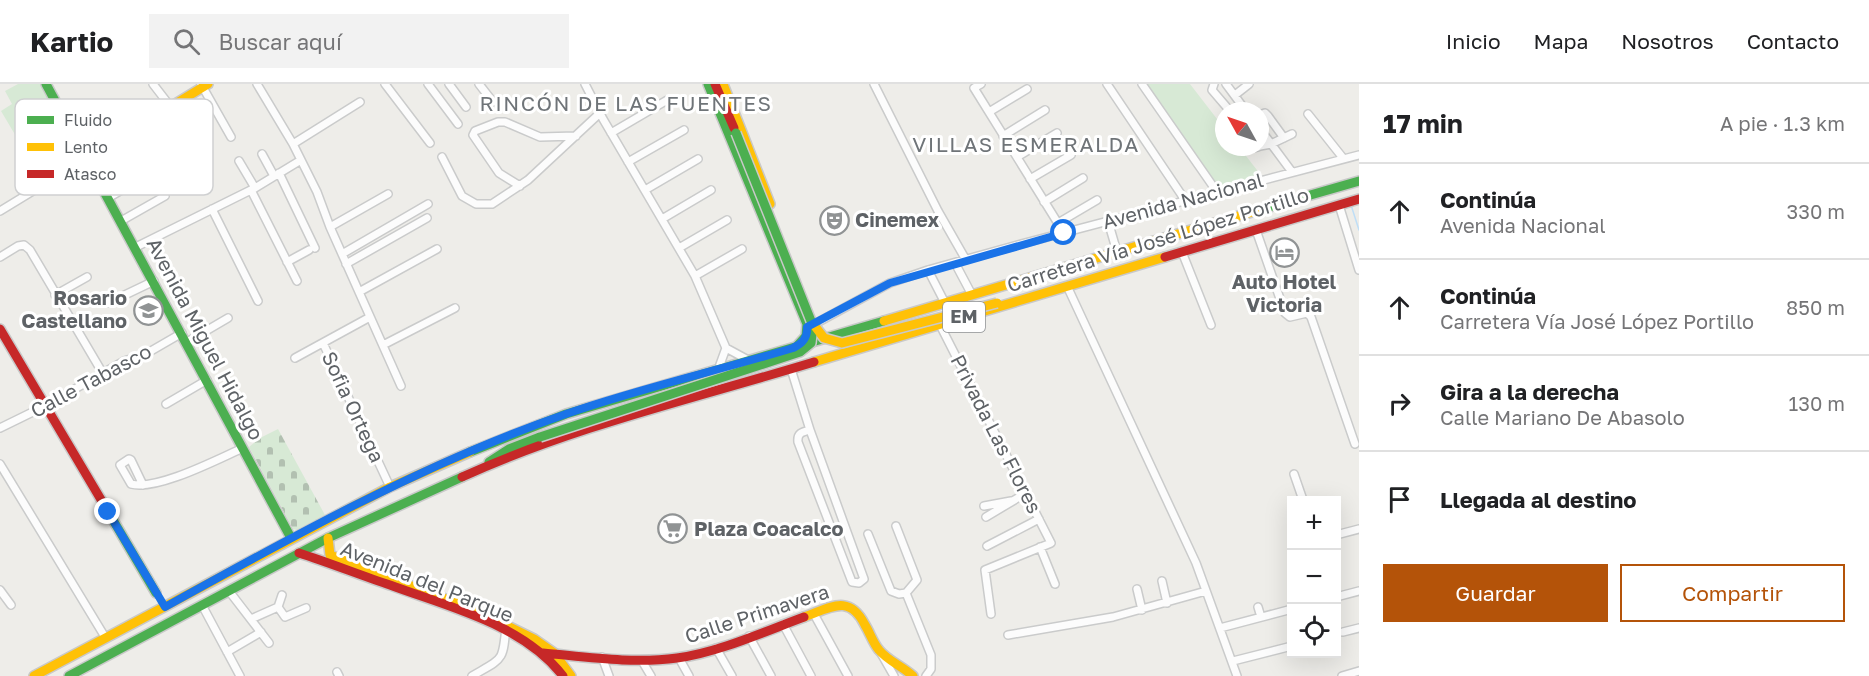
<!DOCTYPE html>
<html lang="es">
<meta charset="utf-8">
<style>
:root{--surface:#fff;--page:#f2f2f2;--text:#202124;--muted:#757577;--line:#e0e0e0;--accent:#b45309}
body{margin:0;font-family:"Golos Text",sans-serif;background:var(--page);color:var(--text)}
.controls{position:absolute;right:18px;bottom:18px;display:grid;overflow:hidden;border-radius:0px;box-shadow:0 6px 24px #0002}
.controls button{width:54px;height:54px;display:grid;place-items:center;padding:0;border:0;border-bottom:2px solid var(--line);background:var(--surface);color:var(--text);font:30px sans-serif}
.compass{position:absolute;left:1215px;top:18px;width:54px;height:54px;border-radius:50%;background:var(--surface);box-shadow:0 6px 24px #0002;rotate:310deg}
.stop{position:absolute;width:18px;height:18px;margin:-14px;border:4px solid #1a73e8;border-radius:50%;background:#fff}
.stop.end{background:#1a73e8;border-color:#fff;box-shadow:0 2px 6px #0008}
.list{margin:0;padding:0;list-style:none}
h2{display:flex;justify-content:space-between;align-items:center;height:78px;margin:0;padding:0 24px;font-size:26px}
h2 small{font-size:20px;font-weight:400;color:var(--muted)}
.list li{display:grid;grid-template-columns:39px 1fr auto;gap:18px;align-items:center;box-sizing:border-box;height:96px;padding:0 24px;border-top:2px solid var(--line)}
.list b{display:block;font-size:22px;white-space:nowrap}
.list p{margin:0;font-size:20px;white-space:nowrap;color:var(--muted)}
.list em{font-size:20px;font-style:normal;color:var(--muted)}
.actions{display:flex;gap:12px;padding:18px 24px}
.actions a{flex:1;padding:14px 0;border:2px solid var(--accent);border-radius:0px;text-align:center;font-size:21px;color:var(--accent)}
.actions .main{background:var(--accent);color:#fff}
.icon{flex:none;width:33px;height:33px;fill:none;stroke:currentColor;stroke-width:2;stroke-linecap:round;stroke-linejoin:round}
.map{position:relative;flex:none;width:1359px;height:592px;overflow:hidden}
header{display:flex;align-items:center;gap:36px;box-sizing:border-box;height:84px;padding:0 30px;background:var(--surface);border-bottom:2px solid var(--line)}
header strong{font-size:28px}
nav{display:flex;gap:33px;margin-inline-start:auto;font-size:21px}
.search{width:420px;height:54px;background:var(--page);display:flex;align-items:center;gap:15px;box-sizing:border-box;padding:0 21px;border-radius:0px;color:var(--muted);font-size:22px}
main{display:flex}
aside{flex:1;background:var(--surface)}
.map>svg:first-child{display:block}
.green{fill:#d7e9d5}
.cemetery{fill:url(#cemetery-stones)}
.lines{fill:none;stroke-linecap:round;stroke-linejoin:round}
.stream{stroke:#bfdef6;stroke-width:1.5}
.street-casing{stroke:#cacbcb;stroke-width:10}
.fast-casing{stroke:#c9c9c9;stroke-width:12}
.slow-casing{stroke:#c9c9c9;stroke-width:12}
.jam-casing{stroke:#c9c9c9;stroke-width:12}
.street{stroke:#fcfcfc;stroke-width:7}
.fast{stroke:#4caf50;stroke-width:9}
.slow{stroke:#ffc107;stroke-width:9}
.jam{stroke:#c62828;stroke-width:9}
.fast-bridge-casing{stroke:#c9c9c9;stroke-width:12;stroke-linecap:butt}
.slow-bridge-casing{stroke:#c9c9c9;stroke-width:12;stroke-linecap:butt}
.fast-bridge{stroke:#4caf50;stroke-width:9}
.slow-bridge{stroke:#ffc107;stroke-width:9}
.route{stroke:#1a73e8;stroke-width:8}
.labels{text-anchor:middle;stroke-width:6;stroke-linejoin:round;paint-order:stroke}
.shield{fill:#fff;stroke:#8e9194;stroke-width:1.5}
.shield-label{font-size:18px;font-weight:bold;fill:#5e6266}
.street-label{font-size:20px;fill:#5e6266;stroke:#fff}
.poi-label{font-size:20px;font-weight:bold;fill:#5e6266;stroke:#fff;text-anchor:start}
.neighbourhood-label{font-size:21px;letter-spacing:1.5px;fill:#6f7478;stroke:#fff}
.key{fill:#fff;stroke:#cfd0d1;stroke-width:1.5}
.key-label{font-size:16px;fill:#5e6266}
</style>
<header>
<strong>Kartio</strong>
<div class="search"><svg class="icon" aria-label="search" viewBox="0 0 24 24"><circle cx="10" cy="10" r="6"/><path d="M15 15l6 6"/></svg>Buscar aquí</div>
<nav><a>Inicio</a><a>Mapa</a><a>Nosotros</a><a>Contacto</a></nav>
</header>
<main>
<div class="map">
<svg width="1359" height="592" viewBox="0 0 1359 592">
<defs>
<pattern id="cemetery-stones" width="16" height="16" patternUnits="userSpaceOnUse" patternTransform="scale(1.5)"><rect width="16" height="16" fill="#d7e9d5"/><path d="M2 7V4a2 2 0 0 1 4 0v3zM10 15v-3a2 2 0 0 1 4 0v3z" fill="#b2c0b1"/></pattern>
</defs>
<rect width="100%" height="100%" fill="#eeede9"/>
<path class="green" d="M18,0H40L60,35L20,59L1,27L12,20L5,7Z
M1146,0H1190L1224,44V63H1239L1264,95L1221,107Z"/>
<path class="cemetery" d="M278,345L325,431L297,446L293,445L249,363L260,354Z"/>
<g class="lines">
<path class="stream" d="M1351,121L1359,146"/>
<defs>
<path id="street" d="M153,0L170,22
M201,0L231,53
M257,0L293,60L317,108L330,143L401,302
M385,0L430,59
M428,0L458,40
M449,0L466,23
M479,0L493,18
M585,0L603,35L695,192L726,264L750,277
M874,0L938,127L966,176
M981,0L974,4L1064,149
M1107,0L1185,116
M1142,0L1217,108
M1214,0L1212,6L1230,27
M1226,0L1246,27
M1235,11L1249,0
M183,15L207,65
M989,28L1027,5
M1308,30L1343,74
M1260,31L1265,29L1268,32L1284,54
M1260,45L1292,88
M611,49L669,15
M1003,52L1045,26
M293,60L360,18
M1260,62L1271,60L1292,50
M1242,67L1258,63
M262,70L274,92
M442,73L462,112L476,120H492L528,96L600,29
M1017,73L1057,49
M239,77L255,104
M628,78L684,46
M279,89L315,164
M1030,95L1071,71
M520,102L499,89L473,51L475,47L498,38H505L540,53L576,52
M251,106L297,197
M645,106L698,75
M108,114L160,84
M1044,118L1083,94
M1339,121L1359,186
M212,125L258,217
M0,127L87,74
M662,135L711,106
M121,137L165,112
M1108,137L1117,168
M1058,139L1097,116
M330,143L388,110
M1256,146L1285,229L1290,233L1307,229L1311,233L1355,360
M136,163L255,104L301,76
M679,164L727,136
M1182,168L1211,241
M342,170L428,120
M0,173L18,162L24,161L30,166L102,288
M287,178L309,166
M955,179L972,211
M346,180L427,134
M928,186L945,219
M695,192L742,165
M1067,202L1196,479L1237,592
M359,208L437,165
M55,211L87,193
M108,219L154,197
M940,241L1051,459L985,486L991,530
M811,242L890,199L928,186L1021,160L1359,71
M187,258L228,234
M323,259L390,403
M383,261L455,224
M295,274L370,233
M791,285L810,346C802,348 797,349 798,358L852,498L859,499L864,495L810,346
M718,286L726,264
M166,320L207,296
M0,344L45,322L124,277L144,271L182,249
M0,380L105,553
M1294,390L1303,416
M143,401L131,376L129,375L120,381L131,400C157,407 218,375 243,364
M984,422L1011,417
M986,433L1026,409
M868,450L891,507L899,510L906,509L917,496L896,442
M1336,451L1359,445
M987,462L1039,435
M1040,463L1055,500
M1162,497L1167,519
M1137,505L1142,526
M0,506L11,521
M229,507L269,559
M906,509L931,571V585L926,592
M1336,513L1359,507
M202,521L240,592
M278,523L285,533L306,524
M1258,523L1261,533
M814,530L848,592
M251,535L278,523L282,511
M783,540L811,592
M1220,544L1292,525
M1343,548L1359,544
M1336,550L1338,549
M1008,551L1113,533L1206,507
M749,552L771,592
M716,564L732,592
M227,568L261,548
M882,571L894,592
M602,573L609,592
M679,574L689,592
M642,577L651,592
M1233,577L1292,562
M337,588L339,592
M472,592C503,574 503,578 506,542
M1342,592L1359,587"/>
<path id="fast" d="M46,0L291,454
M708,0L807,240L806,252L797,262
M1262,125L1359,97
M470,368L566,330L884,237
M489,378L509,365L540,353
M103,419L156,509
M69,592L328,454L462,393"/>
<path id="slow" d="M723,0L770,120
M87,74L208,0
M884,237L1262,125
M814,278L1165,173
M328,454L330,471L477,527L534,555L554,569L571,592
M804,533C830,524 849,509 865,541C870,549 873,559 879,566C888,577 902,582 913,592
M34,592L390,403L470,368"/>
<path id="jam" d="M715,0L734,44
M1165,173L1359,115
M0,245L103,419
M462,393C574,342 696,314 814,278
M299,469C330,479 360,491 390,501C449,523 523,540 563,592
M543,569C587,573 633,580 677,574C717,569 766,547 804,533"/>
</defs>
<use href="#street" class="street-casing"/>
<use href="#fast" class="fast-casing"/>
<use href="#slow" class="slow-casing"/>
<use href="#jam" class="jam-casing"/>
<use href="#street" class="street"/>
<use href="#fast" class="fast"/>
<use href="#slow" class="slow"/>
<use href="#jam" class="jam"/>
<defs>
<path id="fast-bridge" d="M540,353L800,268L811,259L813,242L736,49"/>
<path id="slow-bridge" d="M814,241L824,254L842,259L997,219"/>
</defs>
<use href="#fast-bridge" class="fast-bridge-casing"/>
<use href="#slow-bridge" class="slow-bridge-casing"/>
<use href="#fast-bridge" class="fast-bridge"/>
<use href="#slow-bridge" class="slow-bridge"/>
</g>
<g class="lines">
<path class="route" d="M108,428L165,523C295,451 425,379 566,330C640,304 717,287 793,264C802,260 808,254 807,243L890,199L1064,149"/>
</g>
<defs>
<symbol id="theatre-ring" viewBox="-11 -11 22 22"><circle r="9.5" fill="#fff" stroke="#909394" stroke-width="1.5"/><path d="M-5-5.5Q0-4 5-5.5V0Q5 5 0 6Q-5 5-5 0ZM-3.3-2.5H-1v1.5H-3.3ZM1-2.5H3.3v1.5H1ZM-2.8 1Q0 5.5 2.8 1Z" fill="#909394"/></symbol>
<symbol id="hotel-ring" viewBox="-11 -11 22 22"><circle r="9.5" fill="#fff" stroke="#909394" stroke-width="1.5"/><path d="M-6-4.5h1.5V1H6V5H4.5V3h-9V5H-6ZM-4 0a1.8 1.8 0 1 1 3.6 0ZM.5 0V-2.5h3Q6-2.5 6 0Z" fill="#909394"/></symbol>
<symbol id="school-ring" viewBox="-11 -11 22 22"><circle r="9.5" fill="#fff" stroke="#909394" stroke-width="1.5"/><path d="M0-5L7-2L0 1L-7-2ZM-4 1L0 2.5L4 1V4Q0 6-4 4Z" fill="#909394"/></symbol>
<symbol id="supermarket-ring" viewBox="-11 -11 22 22"><circle r="9.5" fill="#fff" stroke="#909394" stroke-width="1.5"/><path d="M-6-5.5h2.5l.6 2H6L4.5 2H-2.5L-4.4-4H-6ZM-1.5 3.2a1.3 1.3 0 1 0 .1 0ZM3 3.2a1.3 1.3 0 1 0 .1 0Z" fill="#909394"/></symbol>
</defs>
<g fill-rule="evenodd">
<use href="#theatre-ring" x="818" y="120" width="33" height="33"/>
<use href="#hotel-ring" x="1268" y="152" width="33" height="33"/>
<use href="#school-ring" x="132" y="210" width="33" height="33"/>
<use href="#supermarket-ring" x="656" y="428" width="33" height="33"/>
</g>
<g class="labels">
<rect class="shield" x="943" y="218" width="42" height="30" rx="4.5"/>
<g class="shield-label">
<text x="964" y="239">EM</text>
</g>
<g class="street-label">
<text transform="translate(1183 117) rotate(-15)" y="7">Avenida Nacional</text>
<text transform="translate(1158 156) rotate(-17)" y="7">Carretera Vía José López Portillo</text>
<text transform="translate(205 255) rotate(62)" y="7">Avenida Miguel Hidalgo</text>
<text transform="translate(91 297) rotate(-28)" y="7">Calle Tabasco</text>
<text transform="translate(353 323) rotate(65)" y="7">Sofia Ortega</text>
<text transform="translate(996 350) rotate(63)" y="7">Privada Las Flores</text>
<text transform="translate(427 498) rotate(22)" y="7">Avenida del Parque</text>
<text transform="translate(757 530) rotate(-18)" y="7">Calle Primavera</text>
</g>
<g class="poi-label">
<text x="855" y="143">Cinemex</text>
<text x="1284" y="205" text-anchor="middle">Auto Hotel<tspan x="1284" dy="23">Victoria</tspan></text>
<text x="127" y="221" text-anchor="end">Rosario<tspan x="127" dy="23">Castellano</tspan></text>
<text x="694" y="452">Plaza Coacalco</text>
</g>
<g class="neighbourhood-label">
<text x="626" y="27">RINCÓN DE LAS FUENTES</text>
<text x="1026" y="68">VILLAS ESMERALDA</text>
</g>
</g>
<rect x="15" y="15" width="198" height="96" rx="9" class="key"/>
<rect x="27" y="32" width="27" height="8" fill="#4caf50"/>
<rect x="27" y="59" width="27" height="8" fill="#ffc107"/>
<rect x="27" y="86" width="27" height="8" fill="#c62828"/>
<g class="key-label">
<text x="64" y="42">Fluido</text>
<text x="64" y="69">Lento</text>
<text x="64" y="96">Atasco</text>
</g>
</svg>
<div class="controls">
<button>+</button>
<button>−</button>
<button><svg class="icon" aria-label="locate" viewBox="0 0 24 24"><circle cx="12" cy="12" r="6"/><path d="M12 2v4M12 18v4M2 12h4M18 12h4"/></svg></button>
</div>
<svg class="compass" viewBox="-18 -18 36 36"><path d="M0-13l5 13h-10z" fill="#e53935"/><path d="M0 13l5-13h-10z" fill="#757577"/></svg>
<div class="stop" style="left:1064px;top:149px"></div>
<div class="stop end" style="left:108px;top:428px"></div>
</div>
<aside>
<h2>17 min<small>A pie · 1.3 km</small></h2>
<ul class="list">
<li><svg class="icon" aria-label="ahead" viewBox="0 0 24 24"><path d="M12 20V5M6 11l6-6 6 6"/></svg><div><b>Continúa</b><p>Avenida Nacional</p></div><em>330 m</em></li>
<li><svg class="icon" aria-label="ahead" viewBox="0 0 24 24"><path d="M12 20V5M6 11l6-6 6 6"/></svg><div><b>Continúa</b><p>Carretera Vía José López Portillo</p></div><em>850 m</em></li>
<li><svg class="icon" aria-label="right" viewBox="0 0 24 24"><path d="M7 20v-9h11M14 6l5 5-5 5"/></svg><div><b>Gira a la derecha</b><p>Calle Mariano De Abasolo</p></div><em>130 m</em></li>
<li><svg class="icon" aria-label="arrive" viewBox="0 0 24 24"><path d="M6 21V4h12l-3 4 3 4H6"/></svg><div><b>Llegada al destino</b></div></li>
</ul>
<div class="actions"><a class="main">Guardar</a><a>Compartir</a></div>
</aside>
</main>
